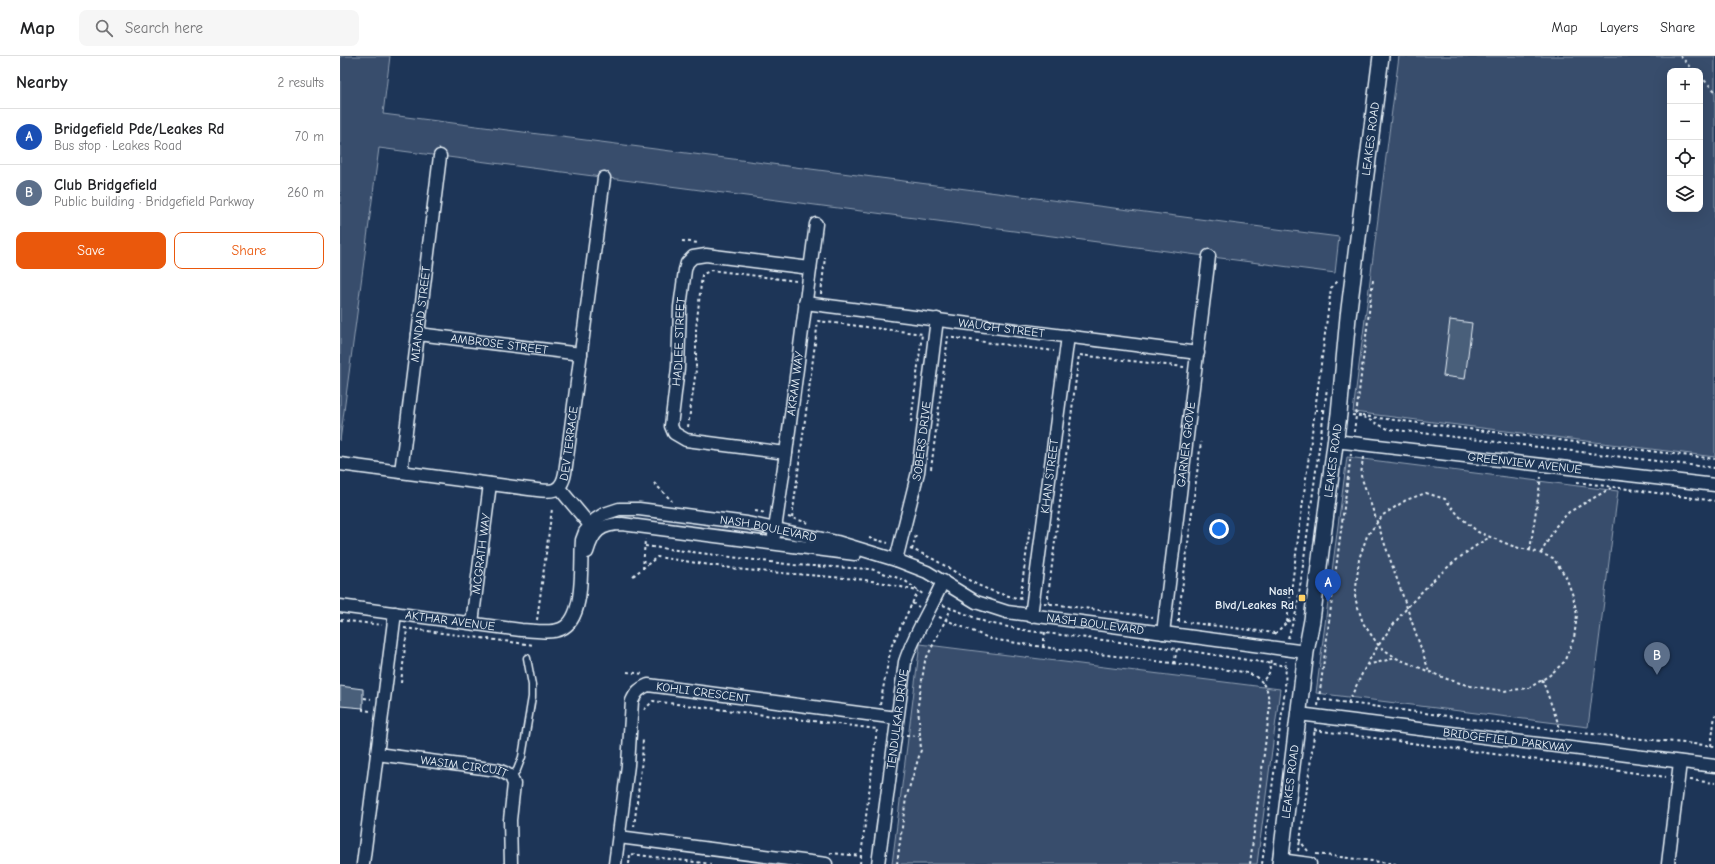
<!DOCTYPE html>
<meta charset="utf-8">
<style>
:root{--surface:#fff;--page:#f6f6f6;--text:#202124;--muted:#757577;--line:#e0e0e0;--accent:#ea580c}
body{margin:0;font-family:"Comic Neue",sans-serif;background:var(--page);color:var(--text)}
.controls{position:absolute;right:12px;top:12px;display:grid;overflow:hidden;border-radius:8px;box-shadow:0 4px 16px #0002}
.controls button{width:36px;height:36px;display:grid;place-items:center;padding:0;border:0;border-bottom:1px solid var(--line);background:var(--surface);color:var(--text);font:20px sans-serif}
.you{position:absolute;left:879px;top:473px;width:14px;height:14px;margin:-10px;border:3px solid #fff;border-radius:50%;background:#1a73e8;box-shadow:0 0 0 6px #1a73e833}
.badge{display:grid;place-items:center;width:26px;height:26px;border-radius:50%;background:var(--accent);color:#fff;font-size:13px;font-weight:700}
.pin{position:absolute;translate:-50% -33px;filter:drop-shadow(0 1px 2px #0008)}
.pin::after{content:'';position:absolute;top:21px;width:14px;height:12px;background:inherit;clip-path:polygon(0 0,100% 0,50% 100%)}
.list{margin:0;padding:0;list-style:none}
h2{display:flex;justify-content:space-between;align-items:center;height:52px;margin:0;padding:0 16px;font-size:17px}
h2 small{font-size:13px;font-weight:400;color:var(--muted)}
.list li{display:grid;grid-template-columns:26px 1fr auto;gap:12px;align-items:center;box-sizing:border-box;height:56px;padding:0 16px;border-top:1px solid var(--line)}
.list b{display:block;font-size:15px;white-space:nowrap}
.list p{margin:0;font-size:13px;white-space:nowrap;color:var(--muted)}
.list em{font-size:13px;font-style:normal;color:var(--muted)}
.actions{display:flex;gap:8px;padding:12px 16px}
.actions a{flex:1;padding:9px 0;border:1px solid var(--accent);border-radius:8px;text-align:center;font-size:14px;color:var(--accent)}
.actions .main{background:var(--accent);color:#fff}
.icon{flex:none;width:22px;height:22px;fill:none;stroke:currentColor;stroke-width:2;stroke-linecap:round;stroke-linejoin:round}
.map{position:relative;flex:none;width:1375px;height:808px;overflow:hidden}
header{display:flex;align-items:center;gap:24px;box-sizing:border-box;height:56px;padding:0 20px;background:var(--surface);border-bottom:1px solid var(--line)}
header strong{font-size:19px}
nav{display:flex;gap:22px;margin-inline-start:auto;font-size:14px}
.search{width:280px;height:36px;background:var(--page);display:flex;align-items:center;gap:10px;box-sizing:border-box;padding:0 14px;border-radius:8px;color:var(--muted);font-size:15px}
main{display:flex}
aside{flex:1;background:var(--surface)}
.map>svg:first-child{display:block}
.green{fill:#374d6c;stroke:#909fb2;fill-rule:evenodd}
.building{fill:#495e7a;stroke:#e8f1f8}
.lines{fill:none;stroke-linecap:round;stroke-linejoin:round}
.service-casing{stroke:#e8f1f8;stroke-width:9}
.minor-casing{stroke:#e8f1f8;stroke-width:15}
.tertiary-casing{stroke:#e8f1f8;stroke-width:18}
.path{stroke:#e8f1f8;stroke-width:2;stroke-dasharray:3 3;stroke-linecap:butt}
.service{stroke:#1d3557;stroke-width:6}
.minor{stroke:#1d3557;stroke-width:12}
.tertiary{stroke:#1d3557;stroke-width:15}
.poi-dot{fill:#ffd166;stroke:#1d3557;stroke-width:1.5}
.labels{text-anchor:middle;stroke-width:4;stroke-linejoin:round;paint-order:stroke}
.street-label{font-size:12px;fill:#e8f1f8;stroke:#1d3557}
.poi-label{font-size:12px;font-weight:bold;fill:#e8f1f8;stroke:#1d3557;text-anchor:end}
</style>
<header>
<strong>Map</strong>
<div class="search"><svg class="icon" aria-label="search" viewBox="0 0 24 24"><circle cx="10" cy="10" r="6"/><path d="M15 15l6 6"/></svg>Search here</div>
<nav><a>Map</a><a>Layers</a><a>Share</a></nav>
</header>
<main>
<aside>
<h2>Nearby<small>2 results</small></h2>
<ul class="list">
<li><span class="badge" style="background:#1a4fb4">A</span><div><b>Bridgefield Pde/Leakes Rd</b><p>Bus stop · Leakes Road</p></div><em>70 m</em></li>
<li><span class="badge" style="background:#5c6f8a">B</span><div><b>Club Bridgefield</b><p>Public building · Bridgefield Parkway</p></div><em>260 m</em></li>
</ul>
<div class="actions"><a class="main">Save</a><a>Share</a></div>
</aside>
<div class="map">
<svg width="1375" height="808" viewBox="0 0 1375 808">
<rect width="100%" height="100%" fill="#1d3557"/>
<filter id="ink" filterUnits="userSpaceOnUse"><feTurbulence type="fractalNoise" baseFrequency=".025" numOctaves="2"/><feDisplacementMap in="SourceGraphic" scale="8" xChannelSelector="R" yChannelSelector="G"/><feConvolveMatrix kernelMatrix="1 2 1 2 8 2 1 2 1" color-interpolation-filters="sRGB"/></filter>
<g filter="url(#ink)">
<path class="green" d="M0,0H50L43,58L999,181L995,217L39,92L0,385Z
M1059,0H1375V401L1013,356ZM1330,15H1360V153H1330Z
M1007,401L1278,435L1248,671L976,637Z
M580,588L940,633L917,808H552Z"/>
<path class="building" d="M1110,264L1132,267L1125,323L1103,320Z
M0,630L23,633V652L0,650Z"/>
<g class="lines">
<defs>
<path id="service" d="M171,721L177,714L182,701L192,641V629L187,602"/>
<g id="minor">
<path id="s1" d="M465,247L858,297"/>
<path id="s2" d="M78,278L241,298"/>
<path id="s3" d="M995,385L1375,429"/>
<path id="s4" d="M446,397L346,384L334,377L331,370L338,312L340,251L345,214L347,207L353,201L366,199L470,212"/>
<path id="s5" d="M0,408L189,433C207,435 221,440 225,417L264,122"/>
<path id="s6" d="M61,416L100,100"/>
<path d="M219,432L254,474"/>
<path id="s7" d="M434,480L446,397L476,168"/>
<path d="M247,496C253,476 260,468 282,468L515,498"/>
<path id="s8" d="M556,504L578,416L597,263"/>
<path id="s9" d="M0,550L181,574C193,574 209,578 221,573C246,563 240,507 242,484L245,476L256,463L264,458L279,453H299L407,467L497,486L556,504L587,516L636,546L667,556L966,596"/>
<path id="s10" d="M691,560L728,280"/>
<path id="s11" d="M132,567L150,428"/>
<path id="s12" d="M823,577L869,200"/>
<path id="s13" d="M959,658L1375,710"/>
<path id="s14" d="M37,698L158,714L165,717L171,721L174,728L170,764L171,808"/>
<path d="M279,781L486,808"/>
<path d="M940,804L970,808"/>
<path d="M23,808L55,557"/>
<path id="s15" d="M275,808L288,709L292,645C296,636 299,633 308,629L557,662"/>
<path id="s16" d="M538,808L565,606C574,578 591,553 603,525"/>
<path d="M1328,808L1340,706"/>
</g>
<g id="tertiary">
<path id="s17" d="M940,808L966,596L972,564L999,358L1008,261L1041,0"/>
</g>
</defs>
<use href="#service" class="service-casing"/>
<use href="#minor" class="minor-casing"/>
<use href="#tertiary" class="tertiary-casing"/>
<path class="path" d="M1340,0L1355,15
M1360,20L1375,35
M342,185L359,187
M481,238L485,201
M606,281L714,295
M984,354H975L991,232L998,225
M984,356L987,332
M1012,359L1021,360L1048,373L1375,412
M1022,360L1375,403
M571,366L582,278
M348,371L356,314V273L362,219L371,214L456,225
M1014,376L1033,224
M1023,401L1021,420L1089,615
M591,413L608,281
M1237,426L1375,445
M314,427L332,445
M1086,437L1105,443L1119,460L1138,476L1175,491L1197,496L1213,502L1226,521L1233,540L1237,559L1234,582L1224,606L1210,619L1189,632L1164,635L1130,630L1107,623L1056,602L1039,590L1023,567L1015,542L1019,503L1027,480L1043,459L1066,444Z
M415,455L426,457
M448,461L469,467
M452,462L478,265L583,278
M529,482L548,487
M305,490L454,509L531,513L564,524L584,539
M570,493C597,502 614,517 638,529C652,536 667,540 682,543
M572,494L576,479
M1190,494L1201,421
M1201,497L1216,470L1229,456L1271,432
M303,513L305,483
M293,520L317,501L404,514L518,523L545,527L577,535
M680,543L690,471
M572,547L579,551
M704,547L813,561
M709,548L708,540L739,299L844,311
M603,549L648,567L689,575L837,593L946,610
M599,561L651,583L703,591L904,616L915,620L922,626L929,617L931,602
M0,564L42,569
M197,564L212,453
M837,565L935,577
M839,565V557L861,386
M947,566L975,354
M64,572L194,589
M935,578C941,572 946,566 954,562
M948,582L957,553L984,356H985
M703,591L705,576
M834,608L837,593
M1027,609L1056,602
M287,616L303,618
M1202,623L1221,675
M61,627L67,573
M24,642L31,643
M978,643L1221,675L1375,690
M1008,647C1016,631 1023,614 1033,598C1060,554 1105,507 1150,481
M540,649L551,591L578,535
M978,650L1011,398
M23,652V654L30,655V654
M304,654L313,645L537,673
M974,674L1326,721
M566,679L579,680
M1371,690L1375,659
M1350,724L1375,727
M294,771L302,704L303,682
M958,795L960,785
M968,795L960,785L975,672
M490,797L521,800
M976,798L1056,808
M289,808L290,798L371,808
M520,808L537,673
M557,808L566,742L581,694L578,649L585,605L611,553
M910,808L930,650L927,634L922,626
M922,808L945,634L946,605"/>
<use href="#service" class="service"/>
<use href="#minor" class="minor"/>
<use href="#tertiary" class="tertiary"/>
</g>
</g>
<rect class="poi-dot" x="958" y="538" width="8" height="8" rx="2"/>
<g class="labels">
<g class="street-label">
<text dy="4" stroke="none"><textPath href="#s17" startOffset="731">LEAKES ROAD</textPath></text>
<text dy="4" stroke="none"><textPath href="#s6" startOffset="159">MIANDAD STREET</textPath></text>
<text dy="4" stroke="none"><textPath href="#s1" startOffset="198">WAUGH STREET</textPath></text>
<text dy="4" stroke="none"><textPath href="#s4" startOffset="207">HADLEE STREET</textPath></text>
<text dy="4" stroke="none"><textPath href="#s2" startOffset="82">AMBROSE STREET</textPath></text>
<text dy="4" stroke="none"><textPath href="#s7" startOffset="154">AKRAM WAY</textPath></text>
<text dy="4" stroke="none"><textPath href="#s8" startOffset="122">SOBERS DRIVE</textPath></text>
<text dy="4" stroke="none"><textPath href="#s5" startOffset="267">DEV TERRACE</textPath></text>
<text dy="4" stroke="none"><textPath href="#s12" startOffset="190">GARNER GROVE</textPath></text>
<text dy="4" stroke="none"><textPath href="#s17" startOffset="407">LEAKES ROAD</textPath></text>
<text dy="4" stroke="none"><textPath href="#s3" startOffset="191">GREENVIEW AVENUE</textPath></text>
<text dy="4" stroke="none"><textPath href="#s10" startOffset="141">KHAN STREET</textPath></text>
<text dy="4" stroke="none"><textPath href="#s9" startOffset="520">NASH BOULEVARD</textPath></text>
<text dy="4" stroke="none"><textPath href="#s11" startOffset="70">MCGRATH WAY</textPath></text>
<text dy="4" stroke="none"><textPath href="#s9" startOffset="111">AKTHAR AVENUE</textPath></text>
<text dy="4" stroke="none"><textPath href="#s9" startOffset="864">NASH BOULEVARD</textPath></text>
<text dy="4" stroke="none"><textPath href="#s15" startOffset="243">KOHLI CRESCENT</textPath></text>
<text dy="4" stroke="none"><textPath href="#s16" startOffset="146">TENDULKAR DRIVE</textPath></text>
<text dy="4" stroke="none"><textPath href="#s13" startOffset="210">BRIDGEFIELD PARKWAY</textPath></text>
<text dy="4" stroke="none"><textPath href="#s14" startOffset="88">WASIM CIRCUIT</textPath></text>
<text dy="4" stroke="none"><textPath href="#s17" startOffset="83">LEAKES ROAD</textPath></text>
</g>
<g class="poi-label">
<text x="954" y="539">Nash<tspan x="954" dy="14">Blvd/Leakes Rd</tspan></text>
</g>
</g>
</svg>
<div class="controls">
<button>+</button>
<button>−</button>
<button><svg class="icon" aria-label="locate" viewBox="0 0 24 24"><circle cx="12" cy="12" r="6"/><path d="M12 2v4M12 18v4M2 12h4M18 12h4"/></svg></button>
<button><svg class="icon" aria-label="layers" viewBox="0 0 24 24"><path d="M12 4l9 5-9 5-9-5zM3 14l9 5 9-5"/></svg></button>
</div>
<div class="you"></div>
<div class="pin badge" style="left:988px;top:546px;background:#1a4fb4">A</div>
<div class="pin badge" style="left:1317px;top:619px;background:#5c6f8a">B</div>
</div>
</main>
